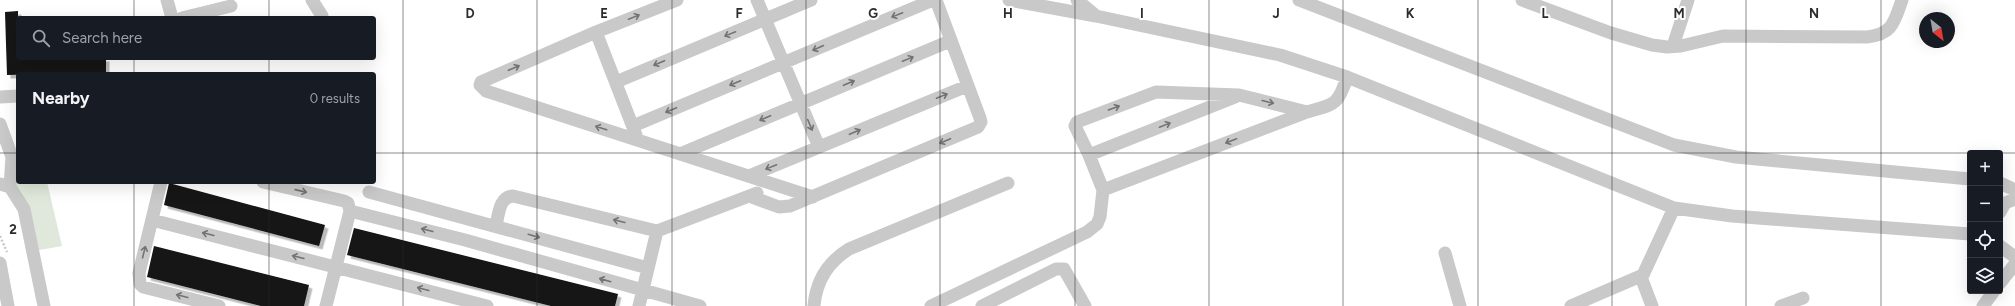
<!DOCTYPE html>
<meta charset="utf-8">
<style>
:root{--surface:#171b24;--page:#20242c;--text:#f1f3f6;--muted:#9ea1a6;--line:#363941}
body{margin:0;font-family:Figtree,sans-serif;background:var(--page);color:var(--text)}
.controls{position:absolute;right:12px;bottom:12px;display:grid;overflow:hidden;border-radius:4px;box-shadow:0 4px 16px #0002}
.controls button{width:36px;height:36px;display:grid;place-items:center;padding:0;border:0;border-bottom:1px solid var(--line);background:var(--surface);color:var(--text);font:20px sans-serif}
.compass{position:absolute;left:1919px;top:12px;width:36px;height:36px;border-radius:50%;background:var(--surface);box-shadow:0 4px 16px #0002;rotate:149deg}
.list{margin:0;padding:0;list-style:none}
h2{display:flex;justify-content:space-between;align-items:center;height:52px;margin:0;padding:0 16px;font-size:17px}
h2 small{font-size:13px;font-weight:400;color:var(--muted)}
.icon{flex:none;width:22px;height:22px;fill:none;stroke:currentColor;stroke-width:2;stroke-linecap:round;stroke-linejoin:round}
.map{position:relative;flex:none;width:2015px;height:306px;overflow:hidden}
.search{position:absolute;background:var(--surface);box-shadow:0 4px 16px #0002;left:16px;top:16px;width:360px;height:44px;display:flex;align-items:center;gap:10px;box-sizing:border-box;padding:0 14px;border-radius:4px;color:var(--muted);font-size:15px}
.panel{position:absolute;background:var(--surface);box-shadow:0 4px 16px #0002;left:16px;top:72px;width:360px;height:112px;border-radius:4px}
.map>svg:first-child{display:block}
.green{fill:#dfe8da}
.building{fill:#131313;filter:url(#shadow)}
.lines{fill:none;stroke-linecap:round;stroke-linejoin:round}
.path{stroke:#c9c9c9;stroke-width:2.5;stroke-dasharray:2 2;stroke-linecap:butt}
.minor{stroke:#c9c9c9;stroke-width:13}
.oneway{stroke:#737373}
.grid{fill:none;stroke:#2c2c2c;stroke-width:1;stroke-opacity:0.55}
.grid-label{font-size:13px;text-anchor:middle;font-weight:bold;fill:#2c2c2c;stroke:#fff;stroke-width:4;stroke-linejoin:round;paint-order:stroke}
</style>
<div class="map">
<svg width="2015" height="306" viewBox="0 0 2015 306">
<defs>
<filter id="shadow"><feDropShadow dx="3.5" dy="3.5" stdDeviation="0" flood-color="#0004"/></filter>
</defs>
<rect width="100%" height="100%" fill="#fff"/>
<path class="green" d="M12,165L18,167V182H47L62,246L34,251L11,187Z"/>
<path class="building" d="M18,11V58H106V72L7,75L5,12Z
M169,183L325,225L319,246L164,205Z
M354,228L618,294L615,306H551L347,255Z
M154,246L309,285L304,306H261L147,277Z"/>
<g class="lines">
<path class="path" d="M0,236L7,252"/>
<path class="minor" d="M167,0L172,18
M312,0L322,16
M677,0L596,32L481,82L480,85L486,91L813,197
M757,0L819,147
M1009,0L1096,16L1280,55L1347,77L1674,208L1732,216L1970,234
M1077,0L1095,15
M1299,0L1674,145L1736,157L1970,179
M1522,0L1611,33L1652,45L1667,47L1681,46L1723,36L1867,37C1893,34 1894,22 1902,0
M182,18L231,6
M596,32L636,135
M1673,46L1688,0
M616,82L811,0
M0,97L18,96
M0,124L12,157L10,187
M633,126L933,0
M680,154L950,41
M1089,155L1235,97
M749,176L967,86
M161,182L139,273L140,284L143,287L219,306
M263,182L344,201L348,203L350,211L326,306
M2000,183L2015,190
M0,184L10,187L24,209L44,306
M1103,190L1307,112C1334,104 1338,106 1347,77
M369,192L648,268
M749,196L779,207L790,206L978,127L981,122L980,118L936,0
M350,211L465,240L700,306
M2000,212L2005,203L2015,199
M152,220L487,306
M496,225C499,214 499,197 513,196L657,231L757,193
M2000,246L2015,257
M1445,253L1460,306
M0,263L8,306
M1641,277L1652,306
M2000,283L2015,264
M639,306L657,231
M814,306C816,282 828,262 849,249L1008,183
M931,306L1087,232L1097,224L1100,217L1103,190L1089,155L1075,126L1077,122L1156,92L1239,95L1307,112
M982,306L1056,269H1064L1085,306
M1571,306L1643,275L1674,208
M1781,306L1803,298
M1983,306L1994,291"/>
</g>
<defs><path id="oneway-shaft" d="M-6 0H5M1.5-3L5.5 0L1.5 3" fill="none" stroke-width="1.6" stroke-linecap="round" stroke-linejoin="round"/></defs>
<g class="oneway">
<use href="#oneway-shaft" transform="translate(897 15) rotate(158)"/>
<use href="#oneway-shaft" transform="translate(634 17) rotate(-22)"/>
<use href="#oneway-shaft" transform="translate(730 34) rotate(158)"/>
<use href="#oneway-shaft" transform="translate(818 48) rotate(156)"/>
<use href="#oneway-shaft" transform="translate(908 59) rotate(-22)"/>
<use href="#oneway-shaft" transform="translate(659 63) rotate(157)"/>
<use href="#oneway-shaft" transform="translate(514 68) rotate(-23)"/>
<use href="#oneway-shaft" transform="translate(735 83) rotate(157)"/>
<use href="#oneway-shaft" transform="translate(849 83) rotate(-23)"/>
<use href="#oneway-shaft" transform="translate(942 96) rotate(-22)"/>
<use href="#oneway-shaft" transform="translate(1268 102) rotate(14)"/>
<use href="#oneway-shaft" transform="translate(1114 108) rotate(-20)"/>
<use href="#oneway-shaft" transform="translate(671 110) rotate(157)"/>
<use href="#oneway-shaft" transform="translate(765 118) rotate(157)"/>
<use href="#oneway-shaft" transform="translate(810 125) rotate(67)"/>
<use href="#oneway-shaft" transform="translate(1165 125) rotate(-22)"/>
<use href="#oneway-shaft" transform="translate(601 128) rotate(-162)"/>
<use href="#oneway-shaft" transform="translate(855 132) rotate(-23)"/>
<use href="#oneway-shaft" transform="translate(945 141) rotate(157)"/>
<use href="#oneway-shaft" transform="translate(1231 141) rotate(159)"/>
<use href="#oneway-shaft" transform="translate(771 167) rotate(158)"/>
<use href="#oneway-shaft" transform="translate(301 191) rotate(13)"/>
<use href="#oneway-shaft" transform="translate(619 221) rotate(-166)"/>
<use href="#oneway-shaft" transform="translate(427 230) rotate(-166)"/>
<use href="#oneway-shaft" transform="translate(208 234) rotate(-166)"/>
<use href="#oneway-shaft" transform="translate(534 236) rotate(16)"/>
<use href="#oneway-shaft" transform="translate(144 252) rotate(-76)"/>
<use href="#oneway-shaft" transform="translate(298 257) rotate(-166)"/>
<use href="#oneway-shaft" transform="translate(605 280) rotate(-164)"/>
<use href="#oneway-shaft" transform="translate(423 289) rotate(-165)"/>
<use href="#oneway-shaft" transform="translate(182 296) rotate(-166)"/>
</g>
<path class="grid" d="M134,0V18M269,0V18M403,0V306M537,0V306M672,0V306M806,0V306M940,0V306M1075,0V306M1209,0V306M1343,0V306M1478,0V306M1612,0V306M1746,0V306M1881,0V306M134,58V74M269,58V74M0,153H18M374,153H1970M1970,153H2000M2000,153H2015M134,182V306M269,182V306"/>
<g class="grid-label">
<text x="470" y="18">D</text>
<text x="604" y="18">E</text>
<text x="739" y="18">F</text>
<text x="873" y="18">G</text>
<text x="1008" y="18">H</text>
<text x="1142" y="18">I</text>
<text x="1276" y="18">J</text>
<text x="1410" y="18">K</text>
<text x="1545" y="18">L</text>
<text x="1679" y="18">M</text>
<text x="1814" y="18">N</text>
<text x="13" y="234">2</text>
</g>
</svg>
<div class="controls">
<button>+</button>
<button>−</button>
<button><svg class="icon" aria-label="locate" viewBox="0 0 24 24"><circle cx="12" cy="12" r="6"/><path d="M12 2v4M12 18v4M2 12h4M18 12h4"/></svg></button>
<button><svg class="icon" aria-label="layers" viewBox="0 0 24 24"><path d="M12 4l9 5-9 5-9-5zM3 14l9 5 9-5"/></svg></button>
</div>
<svg class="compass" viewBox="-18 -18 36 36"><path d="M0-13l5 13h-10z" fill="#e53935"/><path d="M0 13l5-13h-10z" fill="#9ea1a6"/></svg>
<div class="search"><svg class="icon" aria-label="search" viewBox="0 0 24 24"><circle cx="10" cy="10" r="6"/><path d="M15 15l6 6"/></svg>Search here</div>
<section class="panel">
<h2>Nearby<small>0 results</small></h2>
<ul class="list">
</ul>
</section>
</div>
